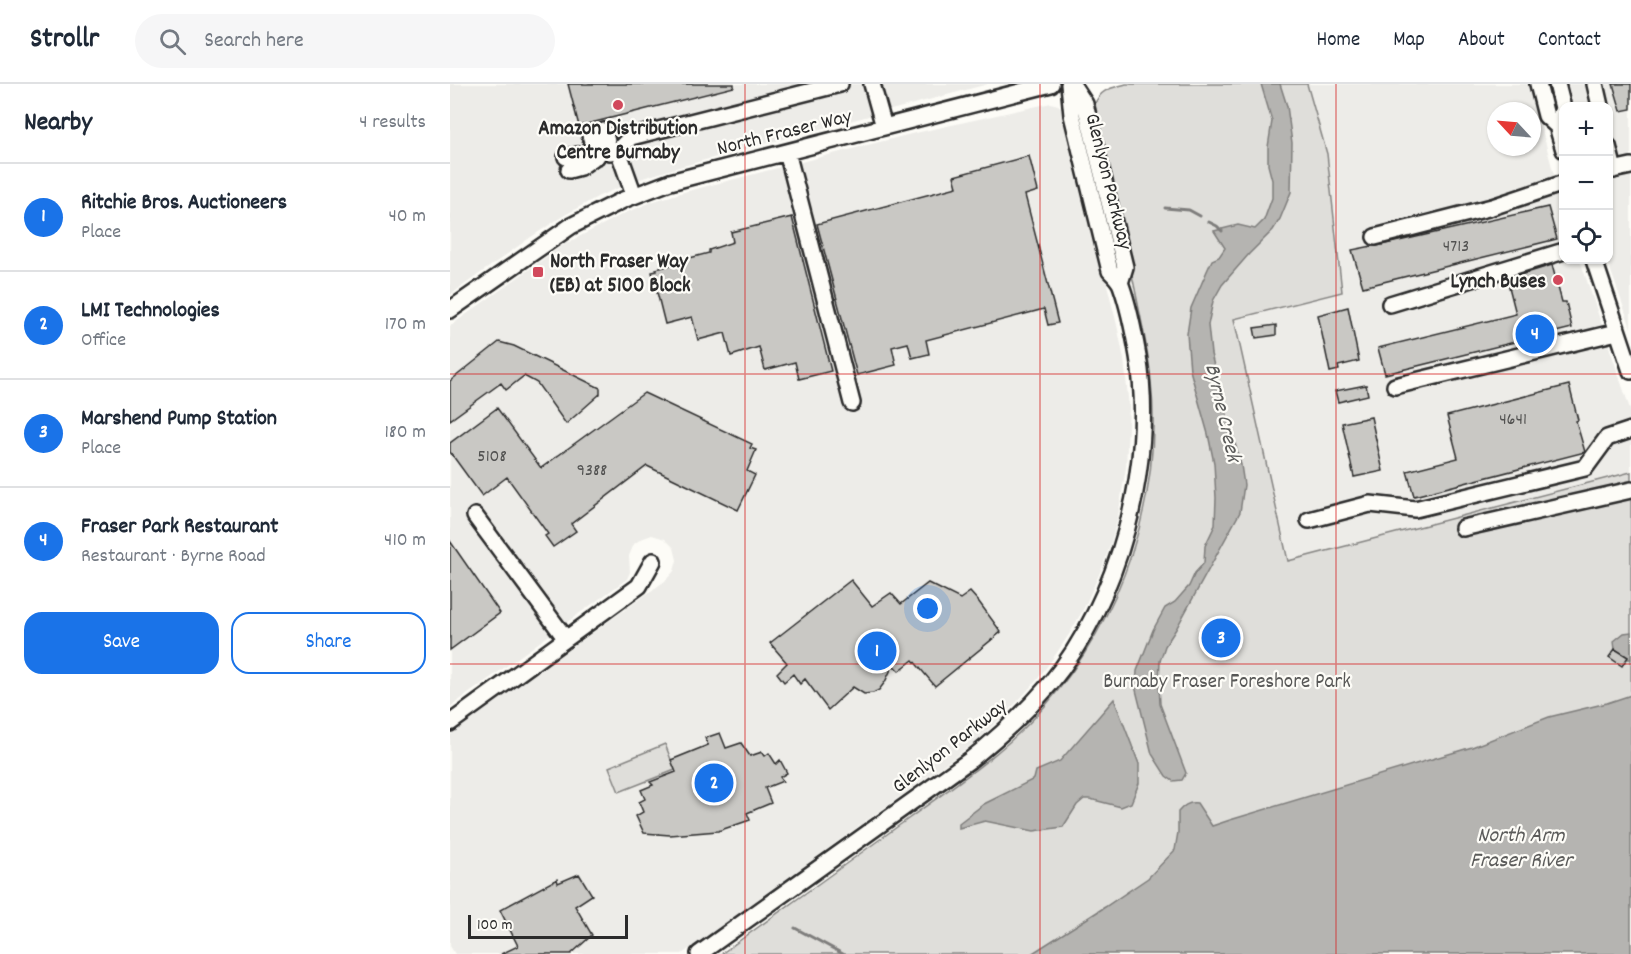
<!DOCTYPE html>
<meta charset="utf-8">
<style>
:root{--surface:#fff;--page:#f6f6f7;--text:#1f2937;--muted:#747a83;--line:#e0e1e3;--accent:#1a73e8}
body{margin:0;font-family:Dekko,sans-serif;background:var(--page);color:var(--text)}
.controls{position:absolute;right:18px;top:18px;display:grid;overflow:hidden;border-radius:12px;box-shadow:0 2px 4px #0004}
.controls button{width:54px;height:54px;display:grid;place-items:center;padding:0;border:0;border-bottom:2px solid var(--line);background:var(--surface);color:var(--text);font:30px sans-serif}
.compass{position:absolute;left:1037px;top:18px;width:54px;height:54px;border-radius:50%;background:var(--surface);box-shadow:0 2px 4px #0004;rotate:296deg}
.scale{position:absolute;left:18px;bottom:15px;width:160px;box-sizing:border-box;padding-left:6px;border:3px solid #2b2b2b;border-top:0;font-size:16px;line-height:21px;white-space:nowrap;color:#2b2b2b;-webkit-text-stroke:4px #fdfcf7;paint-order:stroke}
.you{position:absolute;left:478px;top:525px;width:21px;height:21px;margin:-15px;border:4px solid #fff;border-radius:50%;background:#1a73e8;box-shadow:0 0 0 9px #1a73e833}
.badge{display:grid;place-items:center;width:39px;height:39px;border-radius:50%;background:var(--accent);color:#fff;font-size:20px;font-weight:700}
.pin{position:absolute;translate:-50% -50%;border:3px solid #fff;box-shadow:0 2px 6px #0006}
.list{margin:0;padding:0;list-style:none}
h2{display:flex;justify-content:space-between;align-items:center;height:78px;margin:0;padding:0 24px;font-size:26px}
h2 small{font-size:20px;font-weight:400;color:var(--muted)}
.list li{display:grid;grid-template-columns:39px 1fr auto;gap:18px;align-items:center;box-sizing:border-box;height:108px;padding:0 24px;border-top:2px solid var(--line)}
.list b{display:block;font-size:22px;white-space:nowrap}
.list p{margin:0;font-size:20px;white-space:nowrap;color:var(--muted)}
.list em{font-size:20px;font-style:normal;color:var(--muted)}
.actions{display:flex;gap:12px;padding:18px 24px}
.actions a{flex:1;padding:14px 0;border:2px solid var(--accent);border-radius:18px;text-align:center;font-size:21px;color:var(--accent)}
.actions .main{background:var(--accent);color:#fff}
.icon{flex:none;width:33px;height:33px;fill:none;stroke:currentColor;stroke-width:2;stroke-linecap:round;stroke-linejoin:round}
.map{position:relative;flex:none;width:1181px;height:870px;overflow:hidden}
header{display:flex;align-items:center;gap:36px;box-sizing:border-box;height:84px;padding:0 30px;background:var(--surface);border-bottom:2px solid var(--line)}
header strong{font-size:28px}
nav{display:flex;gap:33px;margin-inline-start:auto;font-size:21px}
.search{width:420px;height:54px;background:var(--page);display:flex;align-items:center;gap:15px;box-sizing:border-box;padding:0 21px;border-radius:33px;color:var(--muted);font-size:22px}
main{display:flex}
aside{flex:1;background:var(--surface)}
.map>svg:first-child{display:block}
.built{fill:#edece8;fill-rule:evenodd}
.green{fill:#dfdeda;stroke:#858482;stroke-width:1.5}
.water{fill:#b5b4b1;stroke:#7e7d7b;stroke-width:1.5}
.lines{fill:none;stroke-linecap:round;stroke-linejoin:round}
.stream{stroke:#7e7d7b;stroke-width:3}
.building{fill:#c9c8c4;stroke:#2b2b2b;stroke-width:1.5}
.minor-casing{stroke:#2b2b2b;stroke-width:20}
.minor{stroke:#fdfcf7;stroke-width:15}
.grid{fill:none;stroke:#d62828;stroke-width:1.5;stroke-opacity:0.55}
.poi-dot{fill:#d1495b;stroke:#fdfcf7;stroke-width:2}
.labels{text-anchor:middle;stroke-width:4.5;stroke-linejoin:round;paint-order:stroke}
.number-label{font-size:18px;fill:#525251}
.poi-label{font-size:21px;font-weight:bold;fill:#2b2b2b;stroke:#fdfcf7}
.street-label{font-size:21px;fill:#2b2b2b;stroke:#fdfcf7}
.park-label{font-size:21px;fill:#585857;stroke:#fdfcf7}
.water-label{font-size:22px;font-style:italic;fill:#5b5b5a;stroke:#fdfcf7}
</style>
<header>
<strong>Strollr</strong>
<div class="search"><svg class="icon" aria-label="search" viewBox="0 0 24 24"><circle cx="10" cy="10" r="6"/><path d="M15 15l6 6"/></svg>Search here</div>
<nav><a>Home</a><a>Map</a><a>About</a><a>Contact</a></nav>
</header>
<main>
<aside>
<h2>Nearby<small>4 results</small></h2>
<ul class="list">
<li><span class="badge">1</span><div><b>Ritchie Bros. Auctioneers</b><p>Place</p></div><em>40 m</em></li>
<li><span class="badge">2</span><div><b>LMI Technologies</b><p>Office</p></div><em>170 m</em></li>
<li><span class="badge">3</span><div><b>Marshend Pump Station</b><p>Place</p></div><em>180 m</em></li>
<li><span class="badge">4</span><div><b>Fraser Park Restaurant</b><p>Restaurant · Byrne Road</p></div><em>410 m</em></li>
</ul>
<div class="actions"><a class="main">Save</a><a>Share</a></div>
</aside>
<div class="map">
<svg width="1181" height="870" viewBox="0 0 1181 870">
<rect width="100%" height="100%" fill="#fdfcf7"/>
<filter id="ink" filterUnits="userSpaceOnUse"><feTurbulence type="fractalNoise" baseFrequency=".0167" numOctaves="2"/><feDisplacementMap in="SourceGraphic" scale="12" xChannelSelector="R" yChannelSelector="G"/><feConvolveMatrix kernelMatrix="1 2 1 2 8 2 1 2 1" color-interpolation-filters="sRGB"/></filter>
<g filter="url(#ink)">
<path class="built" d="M0,0H538L229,83L190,95L149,112L113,132L81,153L0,211Z
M857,0H1080L1113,125L1114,176H1130L1181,328V388L838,478L784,235L892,208L877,70ZM1046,27H1082V63H1046Z
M1113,0H1181V244L1157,176H1158V22H1118Z
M601,19L608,21L612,24L615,32L667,241L674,275L679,323L676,383L668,433L660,462L652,484L634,524L620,549L604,573L587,596L566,619L528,656L232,870H5L0,862V651L215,497L224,487L227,476L224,464L215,455L202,451L191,455L184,460L179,472L180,488L177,495L0,623V242L113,161L173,130L204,117L234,108L461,50Z"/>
<path class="green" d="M676,0H857L877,70L892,208L784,235L838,477L1181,388V631L753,771L640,870H271C333,825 396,780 458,735C506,700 556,667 595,622C672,534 713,414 701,297C699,271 693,245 688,220C679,175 669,131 659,86C655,64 649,42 645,20C650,5 662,4 676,0Z
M215,660L225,686L169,708L159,683Z"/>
<path class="water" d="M811,0H830L837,22L842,59L841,108L830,135L823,146L799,170L772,201L763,217L758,241L761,270L769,302L791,381L794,401L790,428L726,545L715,562L710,577L709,599L710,620L736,689L732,696L723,697L716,692L702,670L686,606L687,587L703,546L715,524L725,518L739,502L745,489L754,479L755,462L765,441L766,414L764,379L758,350L740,286L737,250L741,224L757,187L762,176L769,173L775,164L764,147L788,141L805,145L814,136L822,114V96L818,81V63L822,37Z
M1181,548V575H1177L1178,573L1165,565L1164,557L1174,549Z
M1181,611V870H581L655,823L698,794L725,766L728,748V728C733,722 738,718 747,719L762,742L780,736L1022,663L1099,633L1157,619Z
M664,615L689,680V699L681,719L671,723L640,715H634L627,721L613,743L584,747L535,737L509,744V739L534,720L584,695L586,687L610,677Z"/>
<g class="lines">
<path class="stream" d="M715,124L739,126L750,132
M759,138L767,142L772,147
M345,844L393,870"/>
</g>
<path class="building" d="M118,0H284V3L129,42Z
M1163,0H1181V25L1171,27Z
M579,72L588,107L575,111L608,239L598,241L594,225L476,256L479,270L462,274L458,259L442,263L446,281L407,291L367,140L507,103L504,92Z
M1098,123L1107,155L913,203L902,166L922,162H927Z
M342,133L381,287L349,295L345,278L315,286L309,263L281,272L275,249L248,256L242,233L215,240L202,188L207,187L206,185L233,178L232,176L259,169V166L283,158L281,148Z
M1102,181L1112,218H1116L1122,244L935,290L928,264L1066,230L1057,195Z
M898,223L909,277L888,282L889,286L880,288L868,231Z
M826,241V251L806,254L804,244Z
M49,258L64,262L150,304V310L116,340L87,299L74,292L56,306L51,299L0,336V297Z
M916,301L918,311L888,318L885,307Z
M1119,301L1128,336L1126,337L1135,368L964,412L957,387L1008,374L997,332Z
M194,309L302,360L300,364L306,366L297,387L305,391L288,426L197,382L121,440L126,447L103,463L95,452L98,450L57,393L32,412L0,368V359L47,324L91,384Z
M921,333L933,387L904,393L892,339Z
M0,457L50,529L0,566Z
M401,496L422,522L441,509L451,520L478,499L510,515L520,508L529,518L551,548L485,602L463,576L449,587L443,581L435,598L429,606L423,609L414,610L403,603L378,626L355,595L350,600L343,590L334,598L327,589L337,579L320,559Z
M775,539L785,561L767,569L757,547Z
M1165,565L1178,573L1172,582L1159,573Z
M270,649L276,664L291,659L300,672L312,668L315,672L319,669L326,680L330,676L337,689L330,693L333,697L315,704L321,719L297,729L300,736L268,747L220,751L194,749L186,732L193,728L189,718L195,715L191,706L203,701L200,698L226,688L221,676L258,661L255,654Z
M129,790L142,811L125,822L142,851L121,870H51L68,862L50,826L107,795L108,799Z"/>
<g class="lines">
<defs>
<path id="minor" d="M422,0L434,43
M622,0L635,20L675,183L670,199
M1088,0L1096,32L1107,42
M1107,0L1113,24L1107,42L1114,66
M1145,0L1150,22
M154,47L160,68
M140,51L147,72
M1158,62L1164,86
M337,68L402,319
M116,73L128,71L143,74L130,83L119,86
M1158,87L1181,82
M184,111L168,66L181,53L390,0
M925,153L1042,123L1114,99
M1144,176L1181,287
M940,220L1114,167
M0,226L121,142L173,116L220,98L601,0
M945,302L1167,248
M25,432L116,555
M859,436L920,420L965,425L1135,384L1157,354L1181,346
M1013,444L1181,406
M0,639L189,502L203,477
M249,870L520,676C549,653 575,629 599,601C669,517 706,380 688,272C684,249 679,223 671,201C669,196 664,191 660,187L622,31L619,0"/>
</defs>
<use href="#minor" class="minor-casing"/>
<use href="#minor" class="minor"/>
</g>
</g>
<path class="grid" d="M295,0V870M590,0V870M886,0V870M0,290H1181M0,580H1181"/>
<g class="poi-dot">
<circle cx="168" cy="21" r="6"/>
<rect x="82" y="182" width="12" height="12" rx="3"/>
<circle cx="1108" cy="196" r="6"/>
</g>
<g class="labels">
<g class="number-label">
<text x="1006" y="167">4713</text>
<text x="1063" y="340">4641</text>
<text x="42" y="377">5108</text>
<text x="142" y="391">9388</text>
</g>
<g class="poi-label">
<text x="168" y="50">Amazon Distribution<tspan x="168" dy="24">Centre Burnaby</tspan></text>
<text x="100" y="183" text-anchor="start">North Fraser Way<tspan x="100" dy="24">(EB) at 5100 Block</tspan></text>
<text x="1096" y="203" text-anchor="end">Lynch Buses</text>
</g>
<g class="street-label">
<text transform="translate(334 47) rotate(-14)" y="7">North Fraser Way</text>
<text transform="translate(660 97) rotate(76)" y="7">Glenlyon Parkway</text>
<text transform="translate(499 661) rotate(-38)" y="7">Glenlyon Parkway</text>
</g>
<g class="park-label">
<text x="777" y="603">Burnaby Fraser Foreshore Park</text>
</g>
<g class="water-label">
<text transform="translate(775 328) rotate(77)" y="8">Byrne Creek</text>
<text x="1071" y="757">North Arm<tspan x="1071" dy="25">Fraser River</tspan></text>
</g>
</g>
</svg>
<div class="controls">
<button>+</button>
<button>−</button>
<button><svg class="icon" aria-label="locate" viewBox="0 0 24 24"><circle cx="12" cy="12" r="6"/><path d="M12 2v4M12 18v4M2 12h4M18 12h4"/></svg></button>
</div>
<svg class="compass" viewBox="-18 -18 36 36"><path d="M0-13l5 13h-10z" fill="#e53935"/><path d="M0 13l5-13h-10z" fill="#747a83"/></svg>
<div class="scale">100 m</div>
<div class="you"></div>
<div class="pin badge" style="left:427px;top:567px">1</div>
<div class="pin badge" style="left:264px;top:699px">2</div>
<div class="pin badge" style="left:771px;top:554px">3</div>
<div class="pin badge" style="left:1085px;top:250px">4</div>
</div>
</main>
